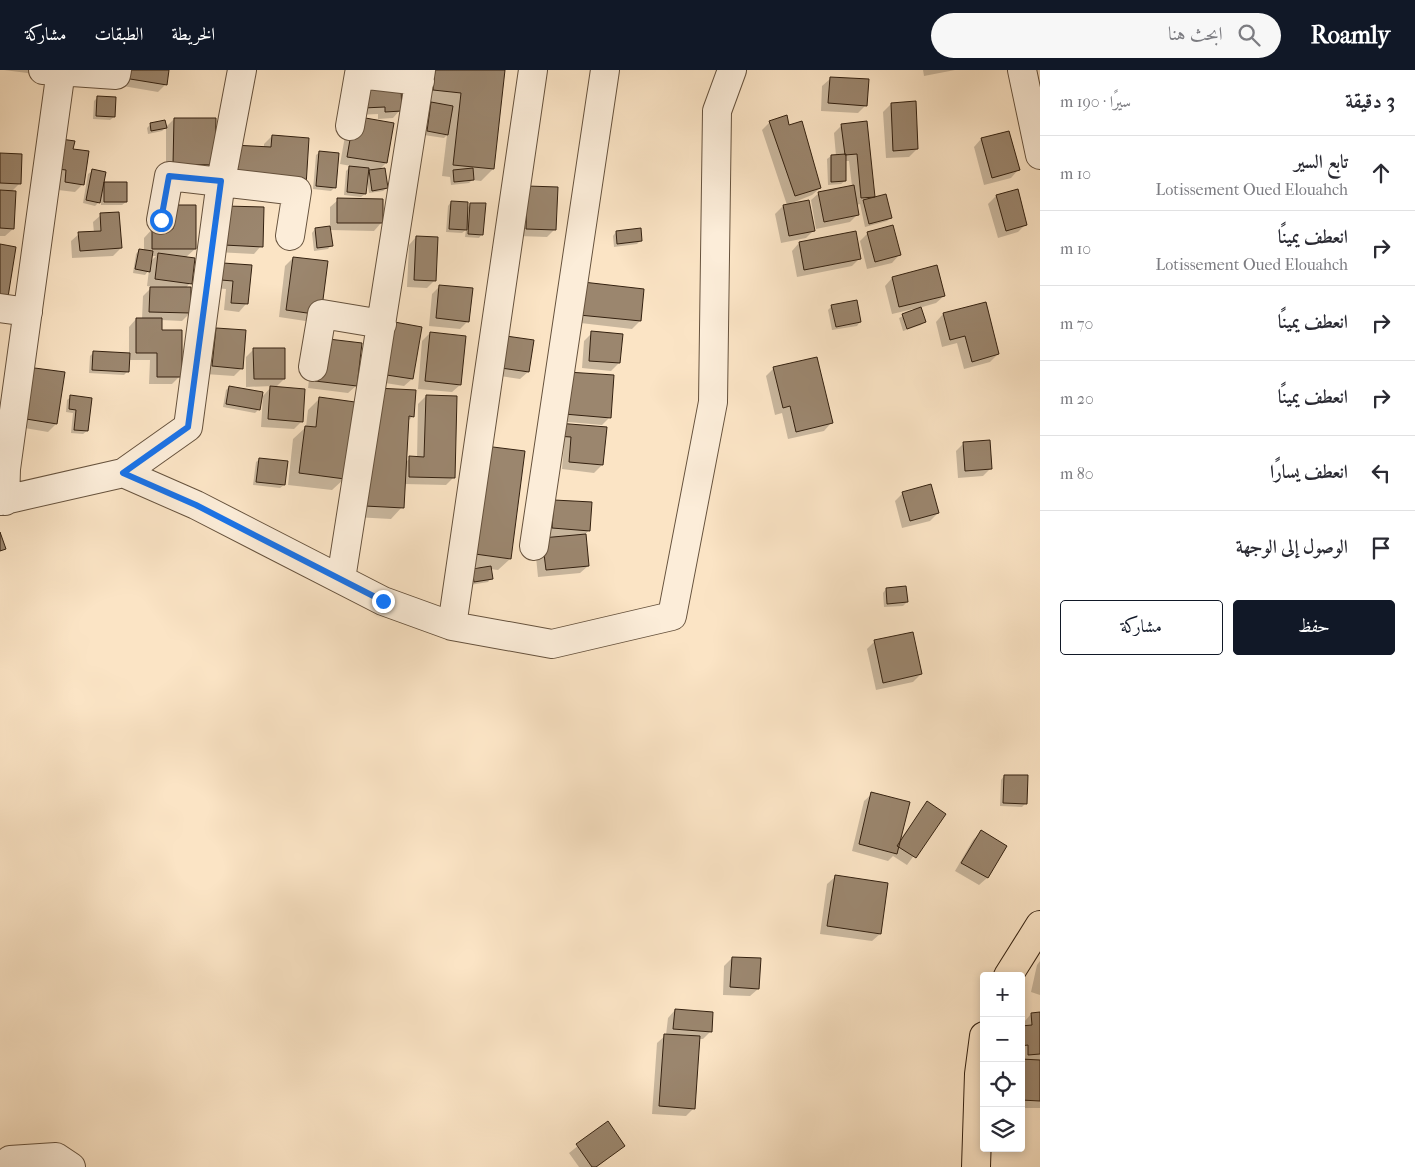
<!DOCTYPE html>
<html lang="ar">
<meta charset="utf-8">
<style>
:root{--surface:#fff;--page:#f7f7f7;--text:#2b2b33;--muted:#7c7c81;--line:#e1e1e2;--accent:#111827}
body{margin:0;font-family:"IM FELL French Canon",Amiri,serif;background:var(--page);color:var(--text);direction:rtl}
.controls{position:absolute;right:15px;bottom:15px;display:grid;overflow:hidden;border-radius:5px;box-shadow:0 2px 8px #0003}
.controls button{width:45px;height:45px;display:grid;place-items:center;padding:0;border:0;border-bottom:1px solid var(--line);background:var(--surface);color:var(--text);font:25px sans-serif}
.stop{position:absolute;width:15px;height:15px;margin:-11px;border:4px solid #1a73e8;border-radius:50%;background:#fff}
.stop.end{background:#1a73e8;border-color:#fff;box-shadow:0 1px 5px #0008}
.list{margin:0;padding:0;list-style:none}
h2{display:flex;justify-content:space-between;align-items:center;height:65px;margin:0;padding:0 20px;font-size:21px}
h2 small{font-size:16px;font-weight:400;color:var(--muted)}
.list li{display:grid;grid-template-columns:32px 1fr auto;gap:15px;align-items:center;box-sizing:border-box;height:75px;padding:0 20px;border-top:1px solid var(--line)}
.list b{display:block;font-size:19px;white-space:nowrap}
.list p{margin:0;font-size:16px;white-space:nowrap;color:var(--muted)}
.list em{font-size:16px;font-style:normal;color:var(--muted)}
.actions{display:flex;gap:10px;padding:15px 20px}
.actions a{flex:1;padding:11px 0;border:1px solid var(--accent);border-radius:5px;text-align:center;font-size:18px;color:var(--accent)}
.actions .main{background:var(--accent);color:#fff}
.icon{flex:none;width:28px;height:28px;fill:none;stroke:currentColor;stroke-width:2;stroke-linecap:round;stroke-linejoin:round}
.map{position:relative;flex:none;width:1040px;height:1097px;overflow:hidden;direction:ltr}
header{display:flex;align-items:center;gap:30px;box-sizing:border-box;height:70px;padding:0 25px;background:var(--accent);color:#fff}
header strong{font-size:24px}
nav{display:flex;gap:28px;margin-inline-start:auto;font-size:18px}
.search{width:350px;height:45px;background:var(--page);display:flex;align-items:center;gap:12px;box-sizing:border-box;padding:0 18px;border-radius:28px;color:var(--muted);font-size:19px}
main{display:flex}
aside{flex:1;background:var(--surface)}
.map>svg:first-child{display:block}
.shadow{fill:#0003;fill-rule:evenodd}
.building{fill:#9b866e;stroke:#342110}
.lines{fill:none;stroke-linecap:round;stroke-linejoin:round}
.minor-casing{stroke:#66523d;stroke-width:30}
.major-casing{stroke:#342110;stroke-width:30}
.minor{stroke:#fcedd9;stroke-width:28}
.major{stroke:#fbe4c5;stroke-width:28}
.route{stroke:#1a73e8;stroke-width:6}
</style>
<header>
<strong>Roamly</strong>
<div class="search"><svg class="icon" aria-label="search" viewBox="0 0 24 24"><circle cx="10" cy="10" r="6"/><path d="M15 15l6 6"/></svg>ابحث هنا</div>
<nav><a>الخريطة</a><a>الطبقات</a><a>مشاركة</a></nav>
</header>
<main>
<aside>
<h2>3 دقيقة<small>سيرًا · 190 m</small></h2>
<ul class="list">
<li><svg class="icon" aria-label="ahead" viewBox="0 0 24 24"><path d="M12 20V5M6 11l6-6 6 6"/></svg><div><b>تابع السير</b><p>Lotissement Oued Elouahch</p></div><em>10 m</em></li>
<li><svg class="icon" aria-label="right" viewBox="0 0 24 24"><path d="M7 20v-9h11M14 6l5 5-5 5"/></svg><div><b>انعطف يمينًا</b><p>Lotissement Oued Elouahch</p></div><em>10 m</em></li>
<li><svg class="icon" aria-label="right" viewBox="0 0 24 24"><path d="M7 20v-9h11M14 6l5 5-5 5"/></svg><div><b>انعطف يمينًا</b></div><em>70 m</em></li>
<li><svg class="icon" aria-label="right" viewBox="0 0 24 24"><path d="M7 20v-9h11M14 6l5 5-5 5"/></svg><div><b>انعطف يمينًا</b></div><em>20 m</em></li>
<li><svg class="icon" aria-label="left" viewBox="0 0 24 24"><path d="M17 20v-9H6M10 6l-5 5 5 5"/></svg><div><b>انعطف يسارًا</b></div><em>80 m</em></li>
<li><svg class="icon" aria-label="arrive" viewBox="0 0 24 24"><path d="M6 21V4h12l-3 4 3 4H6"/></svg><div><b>الوصول إلى الوجهة</b></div></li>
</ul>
<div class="actions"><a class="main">حفظ</a><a>مشاركة</a></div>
</aside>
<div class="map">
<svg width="1040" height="1097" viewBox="0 0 1040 1097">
<rect width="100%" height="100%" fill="#fbe4c5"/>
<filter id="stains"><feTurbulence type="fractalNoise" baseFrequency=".004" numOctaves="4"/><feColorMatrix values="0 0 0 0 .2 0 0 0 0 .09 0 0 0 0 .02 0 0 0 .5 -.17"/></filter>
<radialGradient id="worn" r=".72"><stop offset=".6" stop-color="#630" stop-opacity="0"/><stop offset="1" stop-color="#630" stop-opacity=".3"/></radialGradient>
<path class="shadow" d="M4,0H39L35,4Z
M120,0H168L166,14L158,22L117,15Z
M425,0H504L493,99L481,111L472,110L469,113L451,115L450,107L442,106L447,65L444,68L424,65L428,37L433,33L422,31Z
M923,0H955L924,6Z
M830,9L866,35L858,43L821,41L822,16Z
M98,27L114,47L110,50L93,49L94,31Z
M355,29L400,40L393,48L378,49V44L356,45Z
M891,34L917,79L909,87L886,88L883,42Z
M174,49L214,95L206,102L166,101V57Z
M770,52L820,118L812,125L787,135L762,60Z
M866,53L874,126L870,129L890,148L887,151L865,157L860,134L856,135L858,144L850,152L816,159L811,130L819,123L852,116L849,91H845V111L841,114L828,115L827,89L831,86H836L834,63L842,55Z
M151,54L165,58L162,61L148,64L147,58Z
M392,54L386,93L379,100L387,118L383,121L369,123L367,110L365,124L361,127L344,125L346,101L351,96L340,94L347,55Z
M272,66L305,115L264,78V74Z
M981,69L1018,100L1011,108L984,115L974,77Z
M72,80L83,114L75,122L58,120L43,106Z
M320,82L335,117L331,121L313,119L316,85Z
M0,84L20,113L11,122L13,159L5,166H0Z
M92,101L102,116L104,113L126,132L122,135H101V130L95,136L83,133L88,104Z
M519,125L555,159L547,167L518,166Z
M996,126L1026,154L1018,162L998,168L988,134Z
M338,130L381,153L374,161L330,160L331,175L328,179L314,181L312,163L315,159L330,158V137Z
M451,132L467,138L471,134L482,164L479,168L465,167L466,160L462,163L446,162L448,136Z
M783,136L814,160L806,168L781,173L775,144Z
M263,139L261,176L254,184L216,182Z
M166,144L195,179L185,188L190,213L185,219L190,243L182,251L161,250V261L180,306L172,314H149L150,290H128V301L124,305L89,303L90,286L93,283L129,284V257L136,249H142L143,226L152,217L147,216L149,200L145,205L133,203L136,184L139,180L144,181V168ZM151,186H156L150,192Z
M101,145L121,178L113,186L72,188L71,171L79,164L94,163L93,152Z
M616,162L641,170L637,174L614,177L613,166Z
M868,163L899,185L892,193L867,199L860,171Z
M416,167L435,210L427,218L407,217L409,175Z
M799,173L860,188L852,196L797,207L792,181Z
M293,188L312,252L279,247L285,196Z
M223,194L246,234L239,242L224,240L226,219L214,218Z
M892,208L944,226L936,233L919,238L924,252L921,255L903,261L899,248L914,241L913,239L892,244L885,216Z
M440,216L468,251L460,259L429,256L432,224Z
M576,221L640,251L632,259L572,252Z
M985,233L998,284L990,292L964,299L957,273L942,277L936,252L943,244Z
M832,236L860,252L857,256L832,260L828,240Z
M420,258L412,309L404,316L373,311Z
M216,259L242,298L234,306L205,304L208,267Z
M430,263L460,315L452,322L418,319L422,271Z
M592,263L619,293L611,301L582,298L584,271Z
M491,274L528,302L520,309L487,304Z
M313,277L356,316L348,323L308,318Z
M254,279L284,309L275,318L301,352L294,359L261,357L263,326L272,316L246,317V287Z
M774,298L831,353L824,361L788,369L782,343L775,345L766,306Z
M20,306L56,354L48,362L13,356Z
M560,311L610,347L602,355L557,351Z
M229,317L258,340L255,343L223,337L226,320Z
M426,326L454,407L446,415L404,414L402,437L391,449L354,447L364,331L413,346L407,352L405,393L410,388H417L418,334Z
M71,327L87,361L83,364L71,363L73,343L66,342L67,330Z
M320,328L344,409L332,420L288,415L293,369L306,357L308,340Z
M558,354L602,395L594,403L562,399L564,374L548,373Z
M964,373L991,398L983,406L958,408L956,381Z
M260,389L284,415L280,418L253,415L256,392Z
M903,423L938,443L930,451L902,458L895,431Z
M554,431L589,460L585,465L588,496L580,503L538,507L535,477L558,468L545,466Z
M468,459L510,489L498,500L490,499L491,508L488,512L470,515L469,504L482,498L463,496Z
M886,519L907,532L903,536L884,537L883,523Z
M875,571L921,604L913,612L876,620L867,579Z
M1004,706L1026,733L1022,737L1000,736L1001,710Z
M872,724L899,771L927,733L944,744L907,795L893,786L888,791L852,781L864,731Z
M981,762L1005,777L987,808L979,815L955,801L973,770Z
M835,807L880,864L872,871L820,864L827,814Z
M732,888L758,919L750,926L723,925L724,896Z
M1040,891V925L1031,922L1037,895Z
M675,940L711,961L703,969H699L694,1038L686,1046L652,1044L657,973L666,965L668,948Z
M1040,943V1038H1021V957H1024V952L1031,944Z
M607,1053L624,1075L597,1097H579L569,1083Z"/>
<path class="building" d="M125,0H169L167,15L124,8Z
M435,0H505L494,99L453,95L461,23L433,20Z
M830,7L869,9L867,36L828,33Z
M401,18L402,41L385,42V37L363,38L362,20Z
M97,26L116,27L115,47L96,46Z
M916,31L918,79L893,81L891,33Z
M431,32L453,36L448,65L427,61Z
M787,45L789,55L802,51L821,118L795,126L769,51Z
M354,46L394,53L387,93L347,87Z
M174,48H216L215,95L173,94Z
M165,50L167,58L151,61L150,53Z
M867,51L875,127L861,128L857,84L845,85L841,54Z
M1009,61L1020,100L992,108L981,68Z
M272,65L309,68L306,116L231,102L233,75L271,77Z
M54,68L75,71L73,79L89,81L84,115L65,112L66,100L50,98Z
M319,81L339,83L336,118L316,116Z
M0,83L22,84L21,114L0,113Z
M846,84V111L831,112V85Z
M349,96L369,98L366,124L347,122Z
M385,98L388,118L372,121L369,100Z
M473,98L474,110L454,112L453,100Z
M92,99L106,102L100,133L86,130Z
M104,112H127V132H104Z
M854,115L859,145L824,152L818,122Z
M527,116L558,117L556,160L526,159Z
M1018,119L1027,155L1006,161L996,125Z
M0,120L16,121L14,159L0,158Z
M886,124L892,148L869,154L863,130Z
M337,128L383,129V153H337Z
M809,130L815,161L789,166L783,135Z
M451,131L468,132L467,160L449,159Z
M470,133H486L483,165L468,164Z
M173,135H196V179H152V159H173Z
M225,136L264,137L263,177L224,175Z
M119,142L122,178L80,181L78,162L101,161L100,143Z
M893,155L901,185L875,192L867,162Z
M330,156L333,176L317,178L315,158Z
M641,158L642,171L617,174L616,161Z
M856,161L861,189L804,200L799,172Z
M416,166L438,167L436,211L414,210Z
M0,174L16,177L8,227L0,225Z
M139,179L153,181L150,202L135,199Z
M158,183L195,188L192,214L155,209Z
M293,187L328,191L321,245L286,240Z
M223,193L252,195L248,234L231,233L233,211L221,210Z
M937,195L945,226L899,237L892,207Z
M583,212L644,219L641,251L579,245Z
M439,215L473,218L469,252L436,248Z
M150,217H191V243L149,242Z
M857,230L861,252L836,257L831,235Z
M986,232L999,284L972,292L965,266L950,270L943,243Z
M921,237L926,252L907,259L902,244Z
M136,248H162V260H182V307H157V283H136Z
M389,251L422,257L413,309L380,304Z
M216,258L246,260L243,299L212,296Z
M591,261L623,264L620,293L589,291Z
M430,262L466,266L461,315L425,311Z
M499,265L534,270L529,302L494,297Z
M320,268L362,273L357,316L315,311Z
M253,278H285V309H254Z
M93,281L130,283L129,302L92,300Z
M817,287L833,353L796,362L790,336L783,338L773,297Z
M27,297L65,302L57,354L20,348Z
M567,302L614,305L611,348L564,344Z
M229,316L263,322L260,340L226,334Z
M270,316L305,319L303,352L268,349Z
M376,318L416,320L414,347L409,346L404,438L365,436Z
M70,325L92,328L88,361L74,360L76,340L69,339Z
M426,325L457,326L455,408L409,407V386L424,387Z
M319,327L355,332L345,409L299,403L305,356L316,357Z
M557,353L607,357L603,395L569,392L571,367L556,366Z
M990,370L992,399L965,401L963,372Z
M485,376L525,381L511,489L475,484Z
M259,388L288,391L285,415L256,412Z
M931,414L939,443L910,451L902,422Z
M554,430L592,432L590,461L552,458Z
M0,462L6,479L0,481Z
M586,464L589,496L546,500L542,468Z
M491,496L493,509L474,512L472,499Z
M906,516L908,532L887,534L886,518Z
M913,562L922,604L883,613L874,570Z
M1004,705H1028L1027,734L1003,733Z
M871,722L910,732L897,784L859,774Z
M927,731L946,744L916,788L897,776Z
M981,760L1007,776L988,808L961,793Z
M835,805L888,813L881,864L827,856Z
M732,887L761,888L759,919L730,917Z
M675,939L713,942L712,962L673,959Z
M1040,942V984L1028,985V975L1021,976V956L1032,955L1031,943Z
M664,964L700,966L695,1039L659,1036Z
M1021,989L1040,990V1031L1021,1030Z
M608,1051L625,1076L596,1097H592L576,1074Z"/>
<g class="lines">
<defs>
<path id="minor" d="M43,0L116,5L117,0
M1022,0L1040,85
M350,56L359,4L420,11
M161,150L169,106L297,121L290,166
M0,238L28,242
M313,297L322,244L382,254
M123,403L188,357L221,111L242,0
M0,431L123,403L196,435L383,531L452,556L552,574L672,546L713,332L717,41L732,0
M5,431L6,399L61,0
M534,476L605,0
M341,509L421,0
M452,556L533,0
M0,1097L10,1090L56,1087L71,1097"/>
<path id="major" d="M1008,906L1040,855
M976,1097L979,1004L984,966"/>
</defs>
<use href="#minor" class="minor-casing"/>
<use href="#major" class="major-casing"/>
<use href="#minor" class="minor"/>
<use href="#major" class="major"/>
</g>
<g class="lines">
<path class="route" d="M161,150L169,106L221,111L188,357L123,403L196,435L383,531"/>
</g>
<rect width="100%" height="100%" filter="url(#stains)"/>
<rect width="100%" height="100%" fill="url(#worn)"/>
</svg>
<div class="controls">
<button>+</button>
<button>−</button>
<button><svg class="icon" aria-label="locate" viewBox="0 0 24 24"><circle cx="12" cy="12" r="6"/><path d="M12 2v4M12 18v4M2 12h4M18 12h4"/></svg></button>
<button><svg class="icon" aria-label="layers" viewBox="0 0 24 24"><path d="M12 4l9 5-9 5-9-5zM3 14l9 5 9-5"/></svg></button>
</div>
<div class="stop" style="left:161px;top:150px"></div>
<div class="stop end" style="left:383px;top:531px"></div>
</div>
</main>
